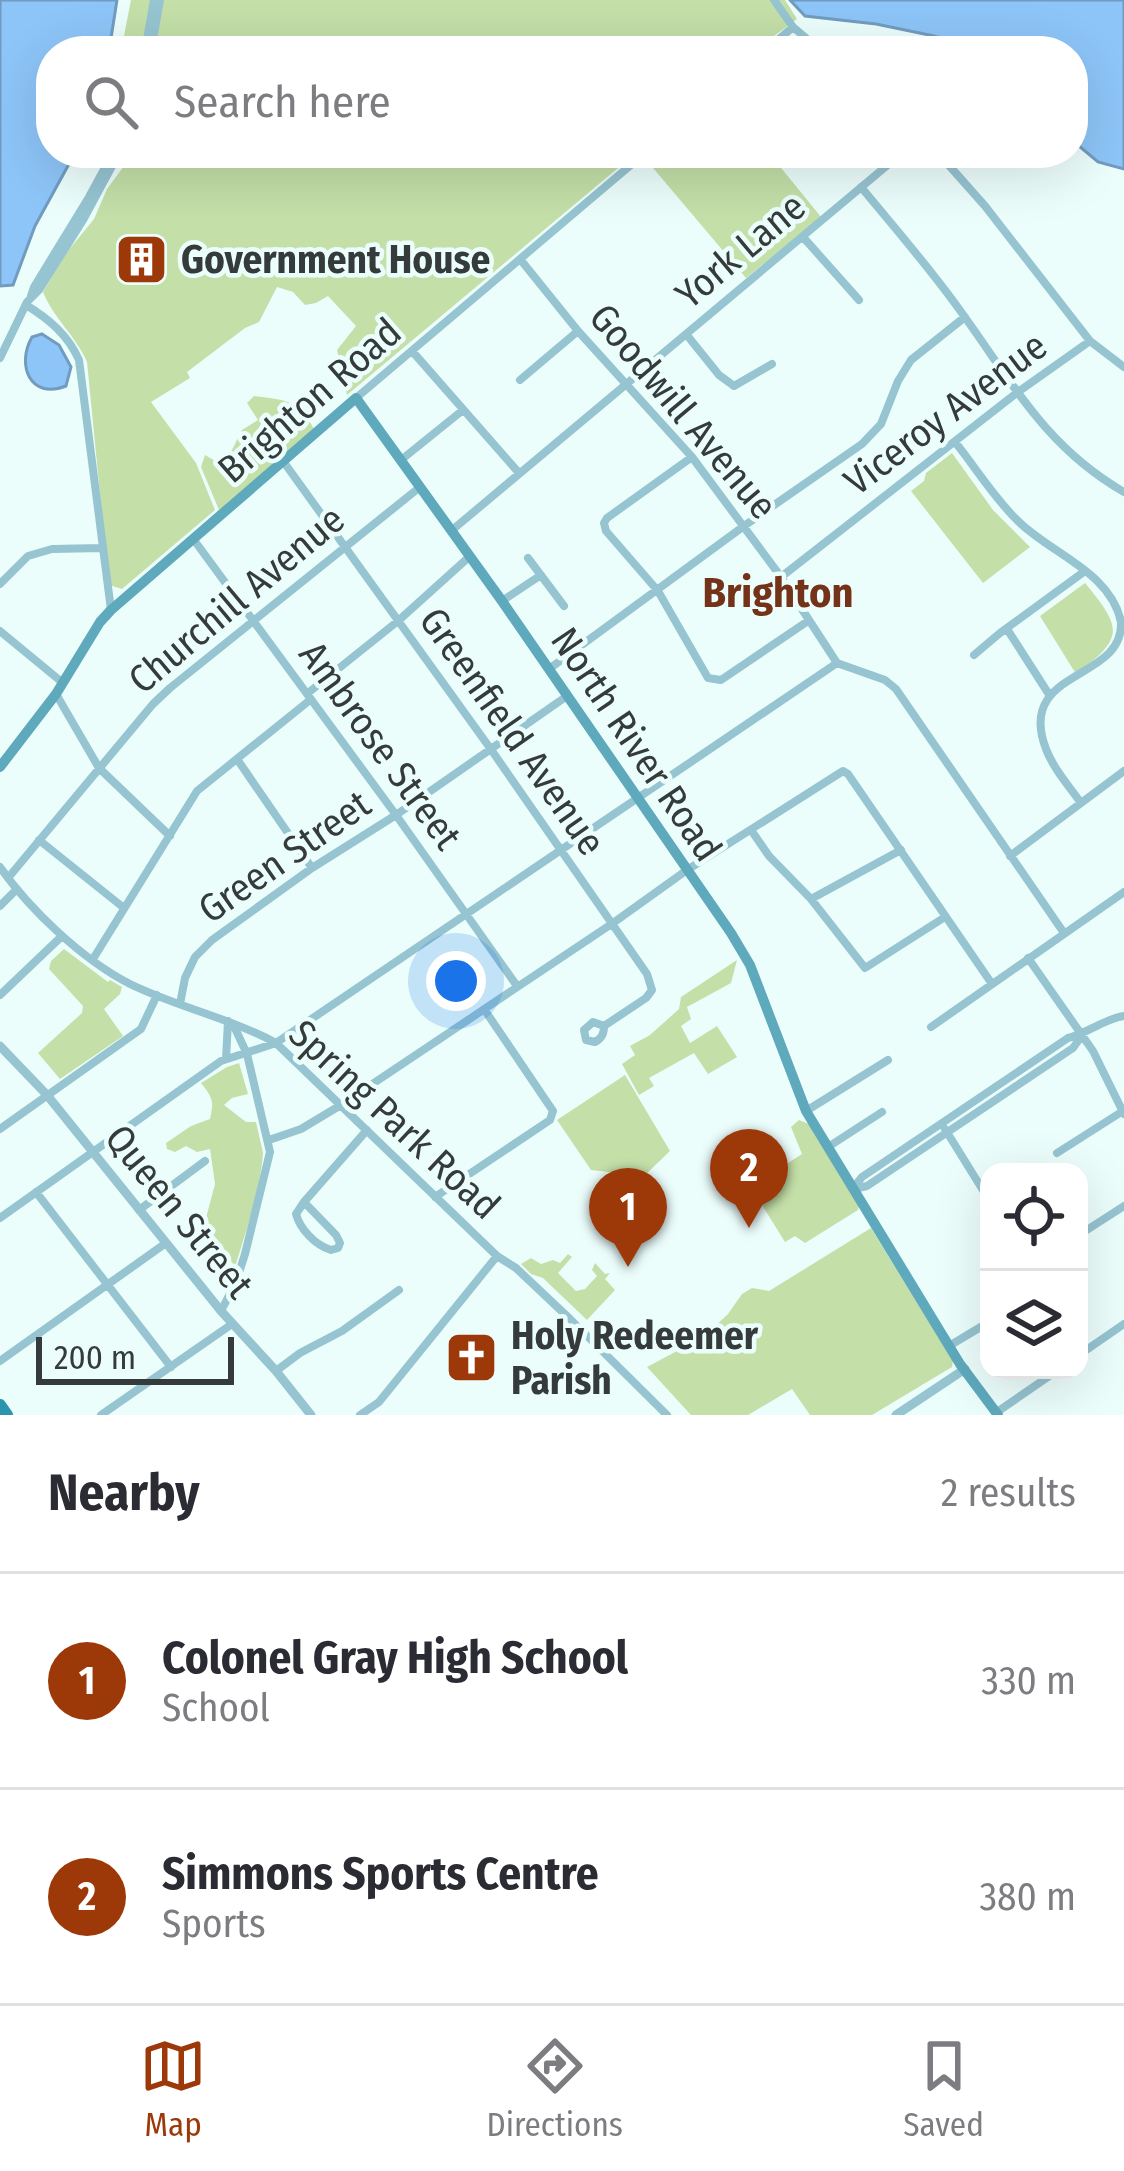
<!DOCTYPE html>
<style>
:root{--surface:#fff;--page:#f7f7f7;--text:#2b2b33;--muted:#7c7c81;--line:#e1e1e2;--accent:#9d3908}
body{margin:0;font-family:"Fira Sans Condensed",sans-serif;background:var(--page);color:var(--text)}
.controls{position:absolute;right:36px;bottom:36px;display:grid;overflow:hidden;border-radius:24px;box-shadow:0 12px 48px #0002}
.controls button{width:108px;height:108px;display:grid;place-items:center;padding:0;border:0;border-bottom:3px solid var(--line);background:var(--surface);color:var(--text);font:60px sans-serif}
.scale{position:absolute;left:36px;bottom:30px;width:198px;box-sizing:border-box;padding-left:12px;border:6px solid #343b3a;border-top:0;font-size:33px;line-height:42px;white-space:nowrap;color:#343b3a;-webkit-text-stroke:9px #ecfefc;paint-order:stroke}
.you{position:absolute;left:456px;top:981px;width:42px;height:42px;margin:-30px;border:9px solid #fff;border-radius:50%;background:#1a73e8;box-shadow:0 0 0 18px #1a73e833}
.badge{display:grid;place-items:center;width:78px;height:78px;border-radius:50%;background:var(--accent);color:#fff;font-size:39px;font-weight:700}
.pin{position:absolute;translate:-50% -99px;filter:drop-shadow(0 3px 6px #0008)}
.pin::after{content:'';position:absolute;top:63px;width:42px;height:36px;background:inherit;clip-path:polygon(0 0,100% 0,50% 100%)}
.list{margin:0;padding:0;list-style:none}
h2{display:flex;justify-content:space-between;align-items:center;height:156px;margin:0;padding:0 48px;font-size:51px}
h2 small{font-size:39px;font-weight:400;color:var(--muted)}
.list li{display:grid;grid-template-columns:78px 1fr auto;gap:36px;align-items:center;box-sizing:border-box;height:216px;padding:0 48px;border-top:3px solid var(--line)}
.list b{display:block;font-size:45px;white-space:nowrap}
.list p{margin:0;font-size:39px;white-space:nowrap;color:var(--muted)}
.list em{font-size:39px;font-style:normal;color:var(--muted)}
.icon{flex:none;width:66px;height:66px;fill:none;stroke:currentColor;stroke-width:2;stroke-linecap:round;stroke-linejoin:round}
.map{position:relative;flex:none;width:1124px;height:1415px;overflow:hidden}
.search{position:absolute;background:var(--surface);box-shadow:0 12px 48px #0002;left:36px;right:36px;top:36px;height:132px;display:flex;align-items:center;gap:30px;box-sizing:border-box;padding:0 42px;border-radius:48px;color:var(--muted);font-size:45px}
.sheet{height:588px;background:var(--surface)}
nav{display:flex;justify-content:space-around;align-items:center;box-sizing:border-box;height:168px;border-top:3px solid var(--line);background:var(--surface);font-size:33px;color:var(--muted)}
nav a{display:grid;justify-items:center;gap:6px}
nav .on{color:var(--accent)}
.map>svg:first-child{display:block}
.green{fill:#c4dfa8}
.water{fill:#8dc5f8;stroke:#729cbf;stroke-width:3}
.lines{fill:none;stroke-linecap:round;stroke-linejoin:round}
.minor{stroke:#96c4d1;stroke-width:8}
.tertiary{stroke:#96c4d1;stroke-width:9}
.secondary{stroke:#5fa9bd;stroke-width:10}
.primary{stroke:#2b95ad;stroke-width:12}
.labels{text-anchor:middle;stroke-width:9;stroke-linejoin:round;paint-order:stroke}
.street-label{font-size:39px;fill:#343b3a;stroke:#ecfefc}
.poi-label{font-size:39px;font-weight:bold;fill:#343b3a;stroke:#ecfefc;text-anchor:start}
.neighbourhood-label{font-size:42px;font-weight:bold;fill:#743218;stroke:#ecfefc}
</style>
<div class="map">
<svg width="1124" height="1415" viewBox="0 0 1124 1415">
<rect width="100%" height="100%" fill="#ecfefc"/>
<path class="green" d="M131,0H785L797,19L754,51H121Z
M130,153H636L347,395L337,350L356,326L328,296L316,303L305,305L293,292L277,287L259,322L245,328L187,372L190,378L151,402L196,463L215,510L122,589L109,585L87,362C76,336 54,319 43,292L67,252L94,219L107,189L127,162Z
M657,153H769L821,217L746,278L648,162Z
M254,396C285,400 298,399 314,429L219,510L201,467L205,455L224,466L242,430L258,420L247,403Z
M952,453L993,510L1030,547L983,583L911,491L924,481L926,473Z
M1085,583C1123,629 1124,638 1076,674L1040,616Z
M64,949L108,982L110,980L122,987L120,994L104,1009L123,1036L60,1079L38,1053L82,1013L83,1006L49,969L51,961Z
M737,960L731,983L687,1007L691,1019L681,1026L690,1043L717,1026L737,1057L708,1074L694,1053L649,1078L654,1086L639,1095L622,1064L635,1055L630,1046L650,1035L679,1009L681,997Z
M239,1063L248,1094L232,1098L224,1105L246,1122H256L263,1153L262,1164L256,1199L235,1267L210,1230L206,1218L215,1184L210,1149L197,1152L186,1146L175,1152L167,1149L166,1143L191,1126L210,1119C214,1101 213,1098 201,1083L227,1067Z
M625,1075L670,1151L644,1176L591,1170L557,1120Z
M799,1120L809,1124L859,1206L858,1210L805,1243L795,1236L785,1242L741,1171L755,1163L758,1169L773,1165L777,1170L802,1154L791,1127Z
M871,1228L953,1361L952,1367L872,1415H810L792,1389L748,1415H691L647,1367L690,1344L695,1345L728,1314L742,1294L752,1288L769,1291Z
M568,1254L572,1257L558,1273L576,1291L585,1289L597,1276L592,1270L595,1263L605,1274L610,1273L605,1279L615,1290L587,1320L543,1278L531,1274L521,1264L531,1258L541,1264L553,1260L560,1263Z"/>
<path class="water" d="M0,0H117L109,51H51V153H75L35,226L13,285L0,286Z
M790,0H1124V169L1098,162L1073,141V51H983L934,36L876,24L805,16Z
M42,334L59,345L71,367L66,386C30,400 16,365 32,337Z"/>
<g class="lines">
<path class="minor" d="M774,0L793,27L821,51
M145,51L154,0
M151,51L160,0
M765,51L793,27
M938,153L985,206L1090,341L1124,367
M861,187C894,227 929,267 959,309C1011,380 1044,446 1124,492
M803,237L859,300
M520,259L578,331L692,457L781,577L837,663L885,680L896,689L1064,933
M31,296L34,287L89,197L113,153
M26,305C49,319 68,335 79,360L111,610
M686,334L719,375L734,386L772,364
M412,351L519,473
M0,358L27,302L39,290L83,220L119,153
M520,380L578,331
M356,398L645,153
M955,442C976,468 994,498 1018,521C1051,554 1111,572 1121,622C1124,682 1015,668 1046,749C1053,768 1069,786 1081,803
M692,457L607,518L604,523L606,531L658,591L708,678L721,680L808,621
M401,460L463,410
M283,461L490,748L647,974L652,990L646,998L604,1026L593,1022L584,1030L586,1040L595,1042C602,1038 604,1034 604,1026
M451,531L902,153
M194,540L396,815L517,986
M528,558L564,606
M781,577L1018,392L1090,341
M0,584L28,556L52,549L102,548
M502,601L541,575
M1007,629L1050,696
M0,631L63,683
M974,655L1000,633L1085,571
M549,669L744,526L862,444L881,424L898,381L911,360L965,317
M308,693L398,621L469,557
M56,694L99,768L170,836
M237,759L312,868
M751,830L769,856L811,899L865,968L945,917
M39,840L124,908
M1010,856L1124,771
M0,867C30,910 83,960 130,984C177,1007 230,1018 276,1043L497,1256L516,1268L570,1319L667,1415
M8,878L153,704L170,688L420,487
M811,899L901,850
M0,906L17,889
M1028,958L1093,1051L1124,1114
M93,959L197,791L310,700
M0,995L62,936
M180,1004L185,978L195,957L212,940L312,868L396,815L567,696
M931,1027L1124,892
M226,1059L228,1021
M806,1111L888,1060
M0,1129L141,1029L157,995
M945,1129L989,1200
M269,1140L301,1129L341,1105L613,923L687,870L843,771L848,774L992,984
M828,1147L882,1112
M1057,1153L1123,1111
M853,1188L862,1177L1068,1038C1088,1033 1104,1019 1124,1016
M854,1189L867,1186L1073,1048L1083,1034
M36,1192L171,1367
M435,1197L550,1120L553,1111L484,1009
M304,1202L336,1235L340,1243L338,1248L331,1250C315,1245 300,1229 296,1214L304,1202L367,1130
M139,1210L205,1161
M0,1218L221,1061L276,1043L837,663
M1079,1235L1124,1206
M221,1311L236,1282L245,1254L270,1152L247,1054L233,1024
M949,1346L989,1322
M1079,1355L1124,1324
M0,1361L166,1243
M276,1371L300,1353L342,1331L399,1290
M997,1412L1058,1370
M101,1415L232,1324
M360,1415L379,1402L497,1256"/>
<path class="tertiary" d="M0,1046L47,1095L221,1311L276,1371L311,1415
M896,1415L965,1369"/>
<path class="secondary" d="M0,767L56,694L100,622L111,610L356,398L502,601L731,933L750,965L806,1111L960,1364L998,1415"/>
<path class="primary" d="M0,1405L7,1415"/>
</g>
<defs>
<symbol id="building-square" viewBox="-11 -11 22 22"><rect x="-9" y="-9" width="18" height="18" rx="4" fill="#9d3908" stroke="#ecfefc"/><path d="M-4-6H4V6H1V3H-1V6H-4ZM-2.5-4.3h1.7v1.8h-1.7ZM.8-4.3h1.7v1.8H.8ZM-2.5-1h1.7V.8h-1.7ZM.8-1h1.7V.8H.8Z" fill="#fff"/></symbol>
<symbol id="church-square" viewBox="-11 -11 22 22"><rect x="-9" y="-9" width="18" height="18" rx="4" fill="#9d3908" stroke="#ecfefc"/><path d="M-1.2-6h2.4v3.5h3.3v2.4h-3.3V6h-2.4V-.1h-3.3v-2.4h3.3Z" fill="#fff"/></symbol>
</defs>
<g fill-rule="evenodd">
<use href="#building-square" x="112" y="230" width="59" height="59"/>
<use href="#church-square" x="442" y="1328" width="59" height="59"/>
</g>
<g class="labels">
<g class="street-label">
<text transform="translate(740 250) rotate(-40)" y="14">York Lane</text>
<text transform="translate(309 400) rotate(-41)" y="14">Brighton Road</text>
<text transform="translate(684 411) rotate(50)" y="14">Goodwill Avenue</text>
<text transform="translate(945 413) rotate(-37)" y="14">Viceroy Avenue</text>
<text transform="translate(236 599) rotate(-40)" y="14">Churchill Avenue</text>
<text transform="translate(513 731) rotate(55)" y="14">Greenfield Avenue</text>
<text transform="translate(637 744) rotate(56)" y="14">North River Road</text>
<text transform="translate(381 745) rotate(54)" y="14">Ambrose Street</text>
<text transform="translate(284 856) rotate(-35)" y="14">Green Street</text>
<text transform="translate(395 1119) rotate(43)" y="14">Spring Park Road</text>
<text transform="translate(180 1211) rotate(51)" y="14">Queen Street</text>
</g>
<g class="poi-label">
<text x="181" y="273">Government House</text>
<text x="511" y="1349">Holy Redeemer<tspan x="511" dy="45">Parish</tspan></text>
</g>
<g class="neighbourhood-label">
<text x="778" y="607">Brighton</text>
</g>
</g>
</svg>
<div class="controls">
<button><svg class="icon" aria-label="locate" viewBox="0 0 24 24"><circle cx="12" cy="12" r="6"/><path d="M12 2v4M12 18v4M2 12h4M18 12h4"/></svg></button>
<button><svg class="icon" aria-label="layers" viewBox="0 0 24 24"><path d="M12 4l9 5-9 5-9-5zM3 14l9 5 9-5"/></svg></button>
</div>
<div class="scale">200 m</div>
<div class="you"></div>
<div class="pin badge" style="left:628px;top:1267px">1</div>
<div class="pin badge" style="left:749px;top:1228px">2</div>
<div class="search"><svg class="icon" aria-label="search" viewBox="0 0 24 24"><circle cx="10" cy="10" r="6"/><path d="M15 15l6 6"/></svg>Search here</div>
</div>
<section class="sheet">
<h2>Nearby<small>2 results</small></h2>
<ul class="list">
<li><span class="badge">1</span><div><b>Colonel Gray High School</b><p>School</p></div><em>330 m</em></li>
<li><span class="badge">2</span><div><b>Simmons Sports Centre</b><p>Sports</p></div><em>380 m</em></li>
</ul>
</section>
<nav>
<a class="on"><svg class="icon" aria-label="map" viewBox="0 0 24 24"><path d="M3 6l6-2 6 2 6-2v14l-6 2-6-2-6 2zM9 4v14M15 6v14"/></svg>Map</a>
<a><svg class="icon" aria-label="directions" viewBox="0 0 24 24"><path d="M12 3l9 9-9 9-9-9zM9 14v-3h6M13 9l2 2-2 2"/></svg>Directions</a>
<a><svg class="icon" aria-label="saved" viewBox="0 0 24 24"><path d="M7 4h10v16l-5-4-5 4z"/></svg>Saved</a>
</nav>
